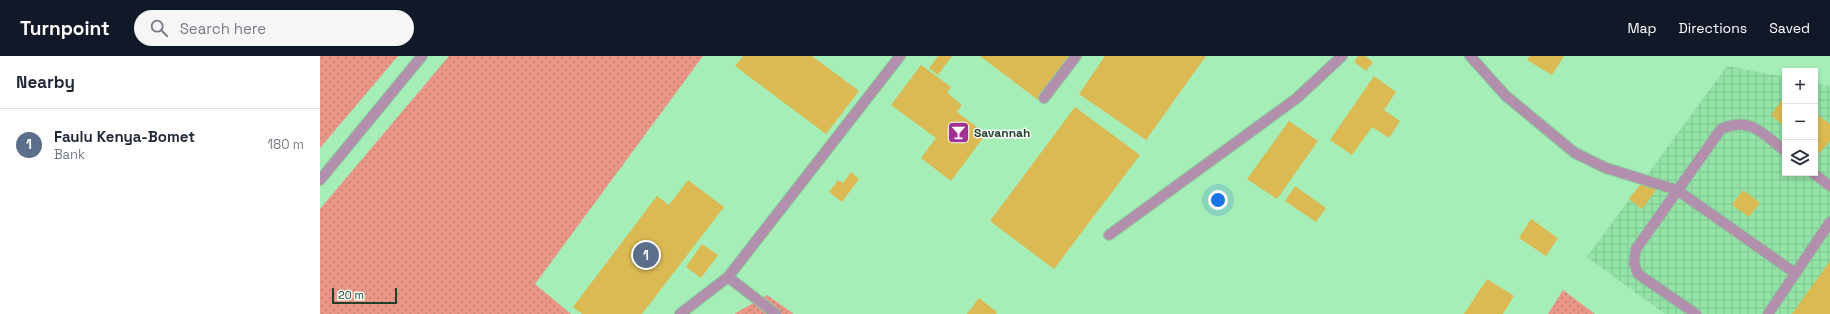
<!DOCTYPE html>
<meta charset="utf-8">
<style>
:root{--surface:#fff;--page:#f6f6f7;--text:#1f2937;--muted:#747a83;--line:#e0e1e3;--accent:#111827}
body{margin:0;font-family:"Space Grotesk",sans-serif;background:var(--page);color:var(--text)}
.controls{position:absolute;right:12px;top:12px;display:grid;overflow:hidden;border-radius:0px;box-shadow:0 2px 6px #0003}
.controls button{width:36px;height:36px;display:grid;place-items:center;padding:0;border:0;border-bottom:1px solid var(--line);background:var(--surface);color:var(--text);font:20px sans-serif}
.scale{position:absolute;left:12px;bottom:10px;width:65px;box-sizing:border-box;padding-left:4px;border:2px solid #22402a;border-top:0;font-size:11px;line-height:14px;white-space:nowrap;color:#22402a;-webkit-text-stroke:3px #f6fdf7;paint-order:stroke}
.you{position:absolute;left:898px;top:144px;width:14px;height:14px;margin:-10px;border:3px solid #fff;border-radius:50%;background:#1a73e8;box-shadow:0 0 0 6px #1a73e833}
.badge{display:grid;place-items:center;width:26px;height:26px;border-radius:50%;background:var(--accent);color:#fff;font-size:13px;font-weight:700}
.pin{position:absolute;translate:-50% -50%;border:2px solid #fff;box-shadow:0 1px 4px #0006}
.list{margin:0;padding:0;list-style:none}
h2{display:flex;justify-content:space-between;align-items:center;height:52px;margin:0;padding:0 16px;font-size:17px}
h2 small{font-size:13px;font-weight:400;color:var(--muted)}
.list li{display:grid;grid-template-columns:26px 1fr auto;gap:12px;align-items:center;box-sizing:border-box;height:72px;padding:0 16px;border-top:1px solid var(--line)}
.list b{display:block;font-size:15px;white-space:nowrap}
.list p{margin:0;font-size:13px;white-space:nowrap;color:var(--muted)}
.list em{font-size:13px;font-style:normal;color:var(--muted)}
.icon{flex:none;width:22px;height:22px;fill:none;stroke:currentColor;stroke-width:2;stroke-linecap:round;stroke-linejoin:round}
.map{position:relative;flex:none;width:1510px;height:258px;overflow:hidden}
header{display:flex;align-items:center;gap:24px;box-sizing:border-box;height:56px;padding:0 20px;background:var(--accent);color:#fff}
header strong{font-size:19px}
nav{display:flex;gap:22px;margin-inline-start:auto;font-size:14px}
.search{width:280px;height:36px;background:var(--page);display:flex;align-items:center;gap:10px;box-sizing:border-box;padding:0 14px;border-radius:22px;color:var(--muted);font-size:15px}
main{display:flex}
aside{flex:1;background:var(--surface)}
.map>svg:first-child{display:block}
.industrial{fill:url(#industrial-grid)}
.grass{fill:url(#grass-dots)}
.building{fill:#dbba53}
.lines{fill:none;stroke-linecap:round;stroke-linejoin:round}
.minor-casing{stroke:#8bcb9b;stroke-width:12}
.minor{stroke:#b290ad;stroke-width:10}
.labels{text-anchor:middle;stroke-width:3;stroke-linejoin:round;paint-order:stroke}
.poi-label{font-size:12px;font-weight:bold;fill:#22402a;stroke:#f6fdf7;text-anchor:start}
</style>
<header>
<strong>Turnpoint</strong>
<div class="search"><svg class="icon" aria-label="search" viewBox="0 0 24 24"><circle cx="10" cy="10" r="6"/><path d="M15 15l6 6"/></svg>Search here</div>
<nav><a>Map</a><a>Directions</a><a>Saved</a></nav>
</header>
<main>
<aside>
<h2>Nearby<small></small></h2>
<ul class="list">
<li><span class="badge" style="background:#5c6f8a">1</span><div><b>Faulu Kenya-Bomet</b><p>Bank</p></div><em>180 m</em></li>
</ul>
</aside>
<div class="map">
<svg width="1510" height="258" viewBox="0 0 1510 258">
<defs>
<pattern id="industrial-grid" width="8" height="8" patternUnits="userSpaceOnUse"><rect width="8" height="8" fill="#94e4a8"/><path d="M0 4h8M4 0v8" fill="none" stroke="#7fc591"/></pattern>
<pattern id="grass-dots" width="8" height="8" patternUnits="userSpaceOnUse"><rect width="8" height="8" fill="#ea9686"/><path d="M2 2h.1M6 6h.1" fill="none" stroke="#bd7c6e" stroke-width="1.8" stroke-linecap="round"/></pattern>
</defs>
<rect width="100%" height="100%" fill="#a5eeb7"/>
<path class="industrial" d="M1407,10L1465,21V117H1495V27L1510,30V258H1345L1267,201Z"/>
<path class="grass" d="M0,0H78L0,92Z
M129,0H383L215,228L251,258H0V153Z
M1243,234L1275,258H1228Z
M447,239L474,258H414Z"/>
<path class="building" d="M423,0H492L539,35L506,78L415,10Z
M618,0H632L618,19L609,12Z
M660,0H751L718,44Z
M785,0H886L826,84L759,38Z
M1038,0H1045L1053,6L1046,15L1034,6Z
M1210,0H1244L1232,19L1207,4Z
M601,9L631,31L627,37L642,49L637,56L666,78L631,125L601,102L616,82L571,49Z
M1054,20L1076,36L1064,54L1080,65L1069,82L1052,71L1032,99L1010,84Z
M1465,40V71L1451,59Z
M755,51L820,99L734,213L670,165Z
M1495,57L1510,68V85L1500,97L1495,94Z
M969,65L998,85L957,143L927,123Z
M531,116L539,123L522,146L509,136L518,124L523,127Z
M368,124L404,151L322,258H262L253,251L337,140L349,149Z
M1324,124L1336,134L1322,153L1309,143Z
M975,130L1006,152L996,166L965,145Z
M1423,134L1440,147L1429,161L1412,149Z
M1211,163L1238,182L1226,200L1199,182Z
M382,188L398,199L381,222L366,211Z
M1510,205V258H1472Z
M1167,223L1194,240L1183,258H1144Z
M659,242L677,256L676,258H647Z"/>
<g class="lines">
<defs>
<path id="minor" d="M1150,0L1186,40L1255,97L1286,112L1357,134L1475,217
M724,42L756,0
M1493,117L1510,130
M0,124L102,0
M789,179L977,42L1022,0
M408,221L456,258
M360,258L408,221L580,0
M1376,258L1318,218L1314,207L1316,193L1401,73C1431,60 1443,78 1465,95
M1448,258L1510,166"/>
</defs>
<use href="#minor" class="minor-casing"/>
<use href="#minor" class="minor"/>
</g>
<defs>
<symbol id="bar-square" viewBox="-11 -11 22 22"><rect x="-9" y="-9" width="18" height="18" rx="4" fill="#9e3394" stroke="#f6fdf7"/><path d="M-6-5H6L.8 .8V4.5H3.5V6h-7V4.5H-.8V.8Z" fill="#fff"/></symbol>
</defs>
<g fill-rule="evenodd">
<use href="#bar-square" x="626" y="64" width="25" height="25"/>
</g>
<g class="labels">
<g class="poi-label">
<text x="654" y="81">Savannah</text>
</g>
</g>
</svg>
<div class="controls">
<button>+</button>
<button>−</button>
<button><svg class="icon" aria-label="layers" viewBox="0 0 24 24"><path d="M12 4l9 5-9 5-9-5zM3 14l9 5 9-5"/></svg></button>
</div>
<div class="scale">20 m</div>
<div class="you"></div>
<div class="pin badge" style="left:326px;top:199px;background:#5c6f8a">1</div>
</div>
</main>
